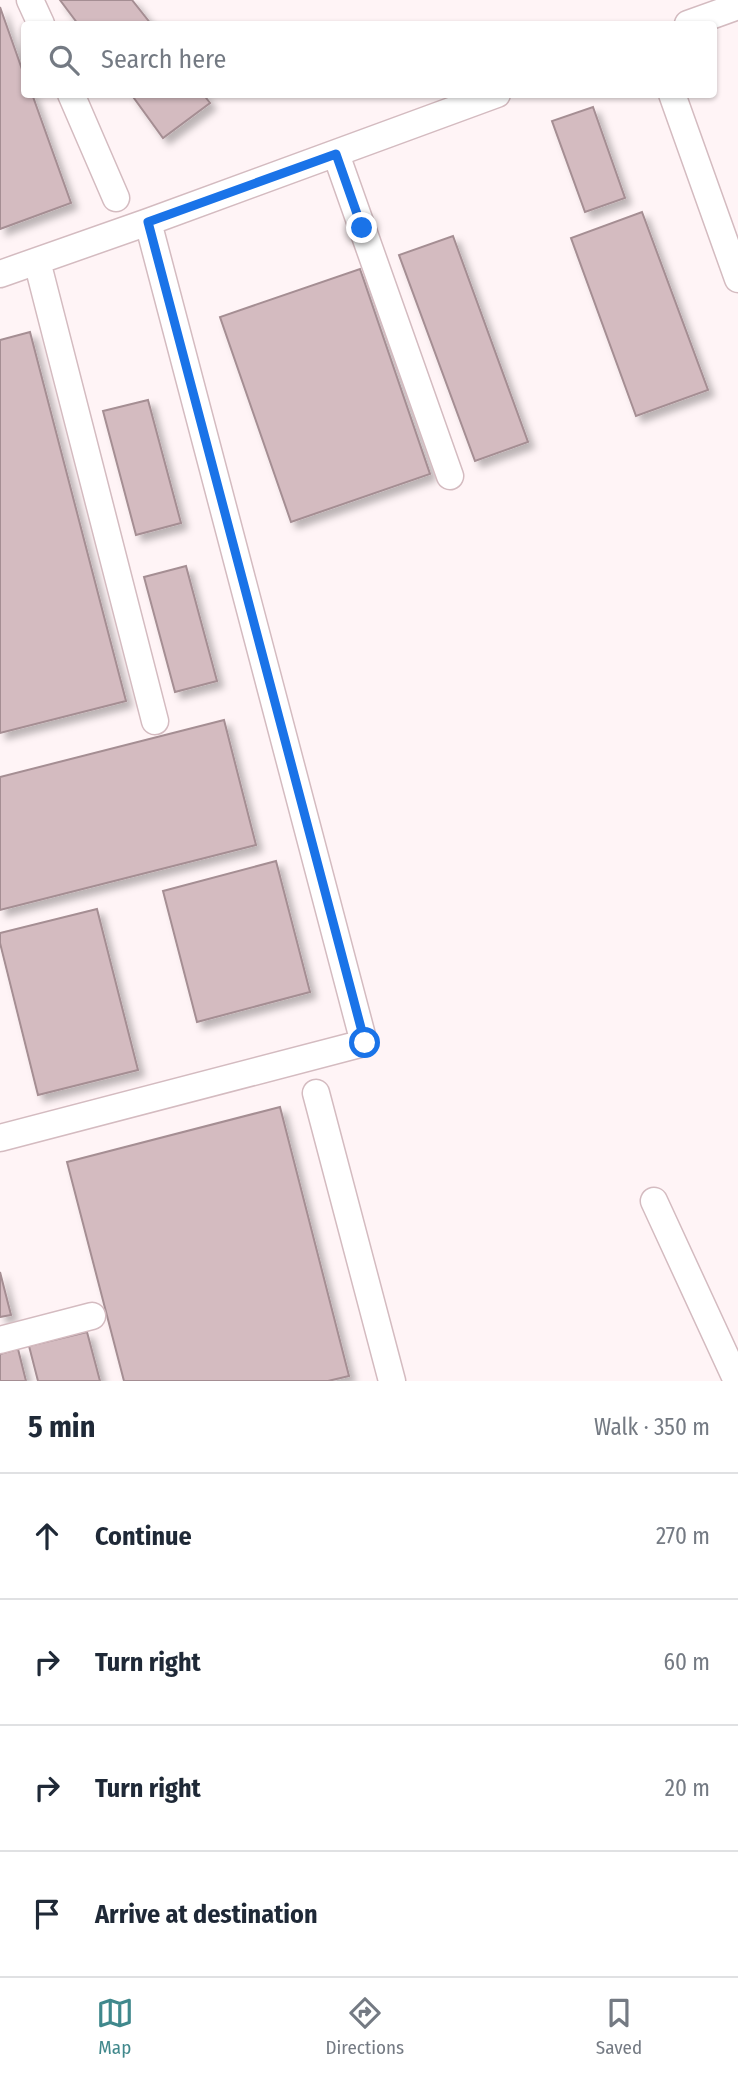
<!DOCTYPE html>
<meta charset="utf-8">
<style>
:root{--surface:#fff;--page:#f2f2f3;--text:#1f2937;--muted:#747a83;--line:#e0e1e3;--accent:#40888c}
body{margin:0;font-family:"Fira Sans Condensed",sans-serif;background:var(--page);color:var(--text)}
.stop{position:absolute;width:21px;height:21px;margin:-16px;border:5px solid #1a73e8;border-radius:50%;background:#fff}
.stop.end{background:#1a73e8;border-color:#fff;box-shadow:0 2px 7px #0008}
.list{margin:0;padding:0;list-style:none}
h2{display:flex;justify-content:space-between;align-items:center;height:91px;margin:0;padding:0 28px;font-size:30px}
h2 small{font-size:23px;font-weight:400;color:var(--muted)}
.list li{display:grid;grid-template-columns:46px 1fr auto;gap:21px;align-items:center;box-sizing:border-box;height:126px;padding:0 28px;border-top:2px solid var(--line)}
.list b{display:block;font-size:26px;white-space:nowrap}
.list em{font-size:23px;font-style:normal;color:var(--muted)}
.icon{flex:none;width:38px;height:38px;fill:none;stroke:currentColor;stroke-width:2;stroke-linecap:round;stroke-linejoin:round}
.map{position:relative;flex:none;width:738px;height:1381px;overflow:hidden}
.search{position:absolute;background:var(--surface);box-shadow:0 2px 5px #0004;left:21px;right:21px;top:21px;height:77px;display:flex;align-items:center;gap:18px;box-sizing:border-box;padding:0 24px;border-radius:7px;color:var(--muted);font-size:26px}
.sheet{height:595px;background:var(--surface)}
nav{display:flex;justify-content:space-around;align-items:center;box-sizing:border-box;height:98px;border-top:2px solid var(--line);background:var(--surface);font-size:19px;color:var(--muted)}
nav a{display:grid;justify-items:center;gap:4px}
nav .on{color:var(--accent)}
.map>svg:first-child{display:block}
.building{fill:#d4bbc0;stroke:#a58e93;stroke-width:2;filter:url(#shadow)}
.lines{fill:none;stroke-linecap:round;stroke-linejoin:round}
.minor-casing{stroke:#d4bbc0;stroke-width:29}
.minor{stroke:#fff;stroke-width:26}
.route{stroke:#1a73e8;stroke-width:9}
</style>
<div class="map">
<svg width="738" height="1381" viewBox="0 0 738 1381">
<defs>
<filter id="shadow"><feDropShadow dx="6" dy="6" stdDeviation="3.5" flood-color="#0004"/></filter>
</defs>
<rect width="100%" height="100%" fill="#fff4f6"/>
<path class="building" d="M60,0H132L151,24H78Z
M0,7L24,75V94H32L71,203L0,229Z
M131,94H203L210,103L163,138Z
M593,107L625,198L585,212L552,121Z
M642,212L708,390L636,416L571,238Z
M453,236L528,442L475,461L399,255Z
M360,269L430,474L291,522L220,317Z
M30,332L126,701L0,733V340Z
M148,400L181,523L136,535L103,411Z
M186,566L217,681L175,692L144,577Z
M224,720L256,845L0,910V777Z
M276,861L310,992L197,1022L163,891Z
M97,909L138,1070L38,1095L0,943V933Z
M280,1107L349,1376L328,1381H124L67,1162Z
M0,1272L11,1315L0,1317Z
M87,1332L100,1381H38L29,1346Z
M18,1349L26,1381H0V1354Z"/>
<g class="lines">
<defs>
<path id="minor" d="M30,0L41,24
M688,24L738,6
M71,94L116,198
M672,94L738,279
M336,154L450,476
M37,261L155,721
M0,274L148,222L497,94
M316,1093L392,1381
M0,1138L364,1043L148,222
M654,1201L737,1381
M0,1340L92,1316"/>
</defs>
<use href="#minor" class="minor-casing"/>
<use href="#minor" class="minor"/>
</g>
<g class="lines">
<path class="route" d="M362,228L336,154L148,222L365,1043"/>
</g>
</svg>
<div class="stop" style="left:365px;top:1043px"></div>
<div class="stop end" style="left:362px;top:228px"></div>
<div class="search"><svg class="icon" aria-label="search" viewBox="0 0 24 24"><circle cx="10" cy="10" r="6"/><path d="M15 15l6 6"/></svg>Search here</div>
</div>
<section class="sheet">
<h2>5 min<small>Walk · 350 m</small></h2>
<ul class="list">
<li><svg class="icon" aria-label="ahead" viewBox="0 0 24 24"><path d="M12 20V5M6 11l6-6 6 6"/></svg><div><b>Continue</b></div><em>270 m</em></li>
<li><svg class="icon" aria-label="right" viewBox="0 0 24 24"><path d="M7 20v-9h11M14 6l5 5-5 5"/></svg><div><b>Turn right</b></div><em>60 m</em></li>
<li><svg class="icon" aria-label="right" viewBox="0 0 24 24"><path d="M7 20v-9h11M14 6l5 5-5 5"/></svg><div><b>Turn right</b></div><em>20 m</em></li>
<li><svg class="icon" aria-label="arrive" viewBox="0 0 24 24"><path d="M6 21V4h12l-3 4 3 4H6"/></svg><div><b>Arrive at destination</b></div></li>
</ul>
</section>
<nav>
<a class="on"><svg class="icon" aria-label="map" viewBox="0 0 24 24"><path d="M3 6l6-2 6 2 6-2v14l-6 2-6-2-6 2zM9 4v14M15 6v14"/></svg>Map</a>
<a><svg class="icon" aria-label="directions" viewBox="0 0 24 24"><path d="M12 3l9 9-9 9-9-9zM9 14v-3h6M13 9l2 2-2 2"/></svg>Directions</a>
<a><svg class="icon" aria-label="saved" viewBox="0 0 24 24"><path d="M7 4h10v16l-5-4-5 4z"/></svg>Saved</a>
</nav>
